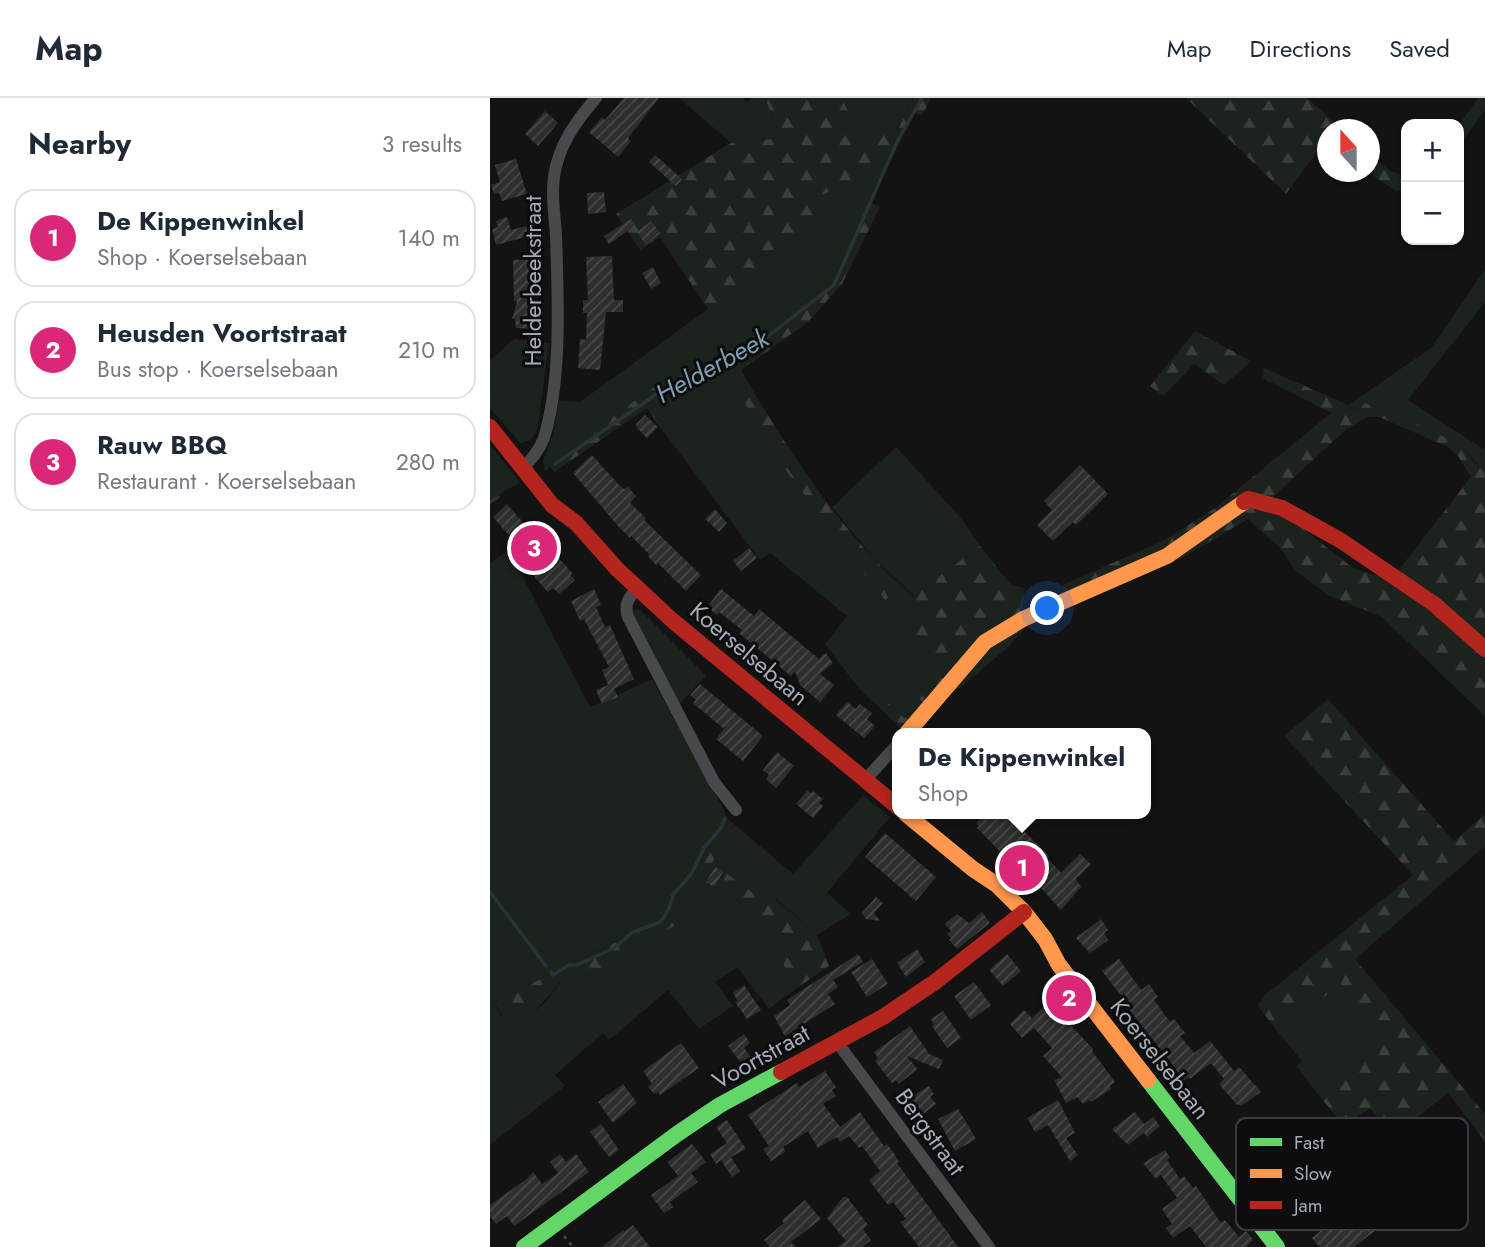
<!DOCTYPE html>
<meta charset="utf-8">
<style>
:root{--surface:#fff;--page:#f2f2f3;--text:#1f2937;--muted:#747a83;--line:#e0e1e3;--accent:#db2777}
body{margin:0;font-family:Jost,sans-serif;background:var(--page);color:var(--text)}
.controls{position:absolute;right:21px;top:21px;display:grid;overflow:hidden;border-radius:14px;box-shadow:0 2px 5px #0004}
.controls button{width:63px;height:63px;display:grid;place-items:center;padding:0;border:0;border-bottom:2px solid var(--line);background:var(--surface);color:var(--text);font:35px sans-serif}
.compass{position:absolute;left:827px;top:21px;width:63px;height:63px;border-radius:50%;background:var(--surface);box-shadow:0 2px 5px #0004;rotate:339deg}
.you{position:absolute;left:558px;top:511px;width:24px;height:24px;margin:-18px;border:5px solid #fff;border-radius:50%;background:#1a73e8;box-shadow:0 0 0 10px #1a73e833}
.badge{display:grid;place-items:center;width:46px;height:46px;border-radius:50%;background:var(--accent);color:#fff;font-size:23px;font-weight:700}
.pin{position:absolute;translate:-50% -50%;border:4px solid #fff;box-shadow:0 2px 7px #0006}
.popup{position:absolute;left:402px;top:630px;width:259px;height:91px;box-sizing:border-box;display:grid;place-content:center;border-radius:14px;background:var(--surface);filter:drop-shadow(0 2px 5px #0005);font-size:23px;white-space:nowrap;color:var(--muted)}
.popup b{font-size:26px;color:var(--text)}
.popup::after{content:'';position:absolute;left:50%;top:100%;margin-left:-14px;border:14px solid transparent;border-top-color:var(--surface)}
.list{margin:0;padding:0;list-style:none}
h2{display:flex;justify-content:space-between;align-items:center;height:91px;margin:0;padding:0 28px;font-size:30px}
h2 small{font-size:23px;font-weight:400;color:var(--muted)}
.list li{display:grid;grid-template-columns:46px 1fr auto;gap:21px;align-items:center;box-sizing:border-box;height:98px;margin:0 14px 14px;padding:0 14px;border:2px solid var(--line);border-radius:21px}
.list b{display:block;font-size:26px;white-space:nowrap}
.list p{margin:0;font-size:23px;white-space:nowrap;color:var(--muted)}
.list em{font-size:23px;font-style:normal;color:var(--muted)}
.map{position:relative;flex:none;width:995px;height:1149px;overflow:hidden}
header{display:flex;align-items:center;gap:42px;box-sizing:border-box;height:98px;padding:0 35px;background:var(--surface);border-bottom:2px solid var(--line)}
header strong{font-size:33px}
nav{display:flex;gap:38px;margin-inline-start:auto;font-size:24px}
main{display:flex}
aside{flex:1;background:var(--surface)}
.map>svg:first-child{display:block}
.grass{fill:#1c221c;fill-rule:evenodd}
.forest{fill:url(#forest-firs);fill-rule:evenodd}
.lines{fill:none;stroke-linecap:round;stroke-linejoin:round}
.stream{stroke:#293236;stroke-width:3.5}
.building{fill:url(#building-hatch)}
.path{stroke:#494a4e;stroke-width:2.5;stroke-dasharray:3.5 5;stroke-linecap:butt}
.street{stroke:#47494c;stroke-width:12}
.fast{stroke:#63d668;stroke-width:16}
.slow{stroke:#ff974d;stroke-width:16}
.jam{stroke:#b3261e;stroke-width:16}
.labels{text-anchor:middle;stroke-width:6;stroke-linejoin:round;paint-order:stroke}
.street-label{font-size:24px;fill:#a4abb4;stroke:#0d0d0f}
.water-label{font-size:26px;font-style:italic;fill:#7b9faf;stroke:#0d0d0f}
.key{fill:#0d0d0f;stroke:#3a3c41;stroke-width:2}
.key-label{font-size:19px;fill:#a4abb4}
</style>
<header>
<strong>Map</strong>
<nav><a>Map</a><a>Directions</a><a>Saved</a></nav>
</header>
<main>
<aside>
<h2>Nearby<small>3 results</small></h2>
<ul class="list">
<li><span class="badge">1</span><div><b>De Kippenwinkel</b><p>Shop · Koerselsebaan</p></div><em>140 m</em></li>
<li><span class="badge">2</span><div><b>Heusden Voortstraat</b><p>Bus stop · Koerselsebaan</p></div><em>210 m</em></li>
<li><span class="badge">3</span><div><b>Rauw BBQ</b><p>Restaurant · Koerselsebaan</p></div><em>280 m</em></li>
</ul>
</aside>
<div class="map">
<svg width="995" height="1149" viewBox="0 0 995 1149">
<defs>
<pattern id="forest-firs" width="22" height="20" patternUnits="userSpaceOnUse" patternTransform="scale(1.75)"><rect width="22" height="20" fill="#1c221c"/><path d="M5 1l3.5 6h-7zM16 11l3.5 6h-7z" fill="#3a3f3b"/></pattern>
<pattern id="building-hatch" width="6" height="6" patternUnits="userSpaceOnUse" patternTransform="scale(1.75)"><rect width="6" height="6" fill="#2d2e2e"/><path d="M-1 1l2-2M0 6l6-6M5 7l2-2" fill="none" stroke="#484a4a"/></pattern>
</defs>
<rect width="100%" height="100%" fill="#131313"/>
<path class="grass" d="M189,0H254L256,4L263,0H275L291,40L241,45Z
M352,0H424L407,32L373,46Z
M405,53L371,127L340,185L278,230L236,254L208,265L167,287L67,358L73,368L65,374L60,369L55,373L53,363L64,334L69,302L90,304L218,211L263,181L281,153L334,120L326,99L378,80Z
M995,171V204L918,302L995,352V362L990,369L971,348L875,305L870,312L858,307L941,250Z
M24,241L59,245L48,329C46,338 40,344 30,345L0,310V262Z
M236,274L396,502L405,494L430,526L422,533L451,568L423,593L434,604L413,620L400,605L393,613L370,592L335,546L357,518L280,455L270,462L170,329L177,324L167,311L178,300L196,290Z
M0,347L30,384L0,402Z
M406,349L470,419L490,448L424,498L384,461L342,409Z
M19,452L100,609L162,581L234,712L237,721L225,739L205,780L248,802L277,838L307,890L279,911L247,869L225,884L243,908L209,931L178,892L119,942L113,935L65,977L75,988L0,1047V465ZM180,817L186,827L132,853L127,859L124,870L102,877L84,872C68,884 68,889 57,902C49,911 35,920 24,925L11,918L4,904Z
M145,511L150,512L216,578L188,607L143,519L142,513Z
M373,697L400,719L337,795L361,816L327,837L285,800L274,804L221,765L244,726L303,776Z
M851,885L894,940L831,1000L806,968L812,963L788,934Z"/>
<path class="forest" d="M275,0H352L373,46L393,22L408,31L424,0H441L432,18L425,15L405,53L378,80L326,99L334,120L281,153L263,181L218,211L170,139L150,152L126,116L241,45L291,40Z
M696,0H817L852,31L838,32L837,40L796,96Z
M988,0H995V12L969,48V27Z
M880,56L900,73L916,78V91L906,93L878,74Z
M382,105L390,109L352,186L318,224L251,272C288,336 334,407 384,461C396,474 410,486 423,498L490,448L521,487L535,490L529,526L543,521L518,549L471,589L453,597L414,634L393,613L400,604L414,620L433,604L422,594L451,568L422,533L430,526L406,495L395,502L293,369L236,274L196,290L178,300L167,311L177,324L170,329L157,310L73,368L66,358L167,287L208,265L236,254L278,230L340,185Z
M705,233L761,263L734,287L704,266L673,298L660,288Z
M774,270L869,312L875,305L937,330L971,348L989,369L995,362V618L892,519L838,497L806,473L792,452L758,421L691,461L580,505L572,487L673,443L725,410L841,315L773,280ZM878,319H889L958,349L968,358L981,379L901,482L863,470L778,403L857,331Z
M838,601L964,743L995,716V748L865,861L995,1016V1043L958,995L902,1039L880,1010L854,1028L831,1000L893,940L851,886L788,934L768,908L775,897L923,777L794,638Z
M237,721L244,726L222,765L274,803L284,800L327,837L339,868L307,890L277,838L248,802L205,780L225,739Z
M181,817L187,827L132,853C127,859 128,864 124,870C116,883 95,875 84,872C63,886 45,926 17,925L4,904Z"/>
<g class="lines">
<path class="stream" d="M65,366L193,278L268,246L344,187L407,44L432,0
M0,404L8,399
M0,794L56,868
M61,874L63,877L79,867H87L124,850L143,834L168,825L173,821L179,810L183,797L202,775L214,750L231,730L235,720"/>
</g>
<path class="building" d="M134,0H169L138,40L141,43L128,59L99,34L112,19L115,22Z
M55,13L68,25L48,48L35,36Z
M165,57L192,81L186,88L159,64Z
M26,61L37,96L12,103L9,95L4,96L1,87L10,84L5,67Z
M114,94L116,114L98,116L97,95Z
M17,119L21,132L36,128L39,138L6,147L2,131L8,129L6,123Z
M141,121L145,128L119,146L114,138Z
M161,123L170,135L156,147L147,134Z
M122,158L124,202H133V214H116L110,272L88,270L90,241L96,242L97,215H93V202H98L96,159Z
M45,161L44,231L26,230L25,221H22L27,203H24L23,162Z
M163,169L171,185L161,191L152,175Z
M155,317L168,329L157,340L147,330L146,326Z
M102,357L128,386L134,391L138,389L146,398L140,405L156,420L154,422L211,477L196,493L168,465L166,467L158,458L159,456L141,438L140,440L128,428L83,375Z
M590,367L618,396L586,427L583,424L563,443L547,427L562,412L554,403Z
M17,406L62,458L67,462L69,460L82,475L81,477L85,482L69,496L63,490L58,494L46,481L25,455L30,450L3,419Z
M225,411L237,425L229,434L215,421Z
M259,450L267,460L251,473L243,463Z
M104,491L111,507L106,509L115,529L120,527L144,581L124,591L128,599L112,606L106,592L118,587L112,572L119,569L94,521L90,523L81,503Z
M231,491L264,518L269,511L329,561L336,555L343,565L330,576L344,587L330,604L310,587L305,573L301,578L249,535L252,532L229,514L227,517L217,509Z
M210,586L273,638L253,663L226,641L234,631L203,605L206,602L200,597Z
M357,604L366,611L370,606L382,615L377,621L385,628L374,640L346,617Z
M287,654L304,668L286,690L276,681L279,677L273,672Z
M317,693L321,695L323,693L333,701L329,705L333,708L323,720L306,706Z
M495,716H517L559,758L557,760L571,775L590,756L601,766L586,781L591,789L571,812L537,775L534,778L522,771L524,768L487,730L489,728L486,725Z
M395,735L446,779L426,803L375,759Z
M225,769L233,774L224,789L216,784Z
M386,799L393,805L384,815L390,823L376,821L372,815Z
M492,814L500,825L467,851L459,842L461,840L457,836L461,833L455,826L467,816L479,825Z
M611,821L618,832L614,835L618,842L600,855L586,840Z
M427,851L435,864L416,879L407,865Z
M368,856L373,864L343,882L348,889L338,896L345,906L295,938L284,918L300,907L297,902Z
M517,856L531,873L513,888L499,872Z
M382,861L398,886L377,899L361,874Z
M629,861L651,892L659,886L668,899L664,902L680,924L684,921L695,935L690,938L704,955L720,943L744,973L749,969L771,994L751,1008L748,1006L747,1007L729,986L734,981L721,965L700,981L699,979L692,984L684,973L686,971L634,905L636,904L612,873Z
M484,884L501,907L481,922L464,898Z
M254,887L271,912L257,921L245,904L248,903L243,895Z
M559,904L603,951L602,953L625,984L620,988L621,991L601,1004L599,1002L593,1006L587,999L576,1005L564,982L572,979L553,958L562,950L544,930L532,940L520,926L534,912L542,920Z
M453,913L471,940L457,950L442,928L444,927L441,921Z
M420,928L439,956L453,962L449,971L417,958L427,971L409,986L406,982L402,985L385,963L388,960L384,954Z
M254,936L260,945L254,950L260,958L251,965L238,948Z
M191,945L209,970L170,997L168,994L164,996L158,989L162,986L153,973Z
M335,973L346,989L342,992L346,998L333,1006L350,1029L370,1014L394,1048L397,1046L403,1054L409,1064L407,1065L468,1149H429L410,1124L416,1121L403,1104L398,1107L379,1082L390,1073L372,1048L369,1050L359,1038L350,1044L347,1039L328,1050L318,1033L293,1049L295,1054L281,1063L273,1051L279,1048L258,1017L307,985L309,989Z
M133,986L147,1005L123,1025L108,1004Z
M439,988L444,996L440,999L446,1006L432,1017L419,1000Z
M568,1002L585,1035L576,1040L588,1057L580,1063L558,1027L545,1034L537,1020Z
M468,1011L486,1041L465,1053L448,1021Z
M645,1014L654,1026L663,1019L670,1028L657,1039L654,1035L638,1047L622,1031Z
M237,1022L256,1051L241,1059L250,1073L242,1079L231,1062L226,1066L220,1056L237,1045L226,1029Z
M111,1026L129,1052L119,1059L100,1034Z
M812,1038L827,1055L818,1063L803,1045Z
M202,1046L216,1064L201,1075L208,1084L180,1104L183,1109L174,1115L161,1097L188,1078L177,1064Z
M675,1052L680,1059L677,1062L690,1081L694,1078L703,1090L706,1088L731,1125L735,1122L749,1139L756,1133L763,1142L756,1149H716L700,1128L683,1140L676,1130L682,1126L672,1111L687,1100L671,1077L666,1081L653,1065Z
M70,1056L76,1064L86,1056L99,1074L24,1128L17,1118L6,1126L0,1118V1107L38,1080L43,1074L52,1086L68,1075L60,1064Z
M790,1059L804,1076L798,1080L816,1103L801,1114L772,1073Z
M353,1099H357L378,1127L373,1131L381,1142L372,1149H347L356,1143L337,1120Z
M315,1102L331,1121L301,1144L306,1149H280L274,1142L294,1125L292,1122Z
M877,1103L894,1126L864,1149H829L822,1140L833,1131L835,1134Z
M143,1127L160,1149H112L133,1132L134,1134Z"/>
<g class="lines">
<path class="path" d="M74,1138L83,1149"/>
<path class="street" d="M32,370C41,363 50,351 54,340C72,281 68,200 66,138C65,119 61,98 64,79C68,48 86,23 106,0
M148,490C138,500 134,506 138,519L224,684L246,712
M375,682L408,646
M347,944L499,1149"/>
<path class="fast" d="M658,982L787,1149
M34,1149L187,1036L230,1007L291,974"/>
<path class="slow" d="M417,635L495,544L533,521L677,458L754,404
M416,716L483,771L507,787L534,814L555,841L569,867L658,982"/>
<path class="jam" d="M0,329L62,407L86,425L127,471L183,523L408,709
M754,404L758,401L792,410L850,442L944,506L995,551
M291,974L393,919L445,884L534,814"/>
</g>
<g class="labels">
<g class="street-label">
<text transform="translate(43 183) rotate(-90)" y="8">Helderbeekstraat</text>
<text transform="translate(259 556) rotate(40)" y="8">Koerselsebaan</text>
<text transform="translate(271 959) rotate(-29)" y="8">Voortstraat</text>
<text transform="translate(670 961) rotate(52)" y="8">Koerselsebaan</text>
<text transform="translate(440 1034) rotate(54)" y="8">Bergstraat</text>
</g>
<g class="water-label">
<text transform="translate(222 268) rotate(-29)" y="9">Helderbeek</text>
</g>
</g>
<rect x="746" y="1020" width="232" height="112" rx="10" class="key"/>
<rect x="760" y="1040" width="32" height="8" fill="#63d668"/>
<rect x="760" y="1071" width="32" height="9" fill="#ff974d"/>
<rect x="760" y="1103" width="32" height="8" fill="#b3261e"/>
<g class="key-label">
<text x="804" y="1051">Fast</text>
<text x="804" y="1082">Slow</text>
<text x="804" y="1114">Jam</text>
</g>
</svg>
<div class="controls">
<button>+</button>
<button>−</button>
</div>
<svg class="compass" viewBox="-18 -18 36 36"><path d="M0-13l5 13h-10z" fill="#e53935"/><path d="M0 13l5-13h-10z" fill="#747a83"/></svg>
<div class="you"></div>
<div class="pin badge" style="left:532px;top:770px">1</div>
<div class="popup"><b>De Kippenwinkel</b>Shop</div>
<div class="pin badge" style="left:579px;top:900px">2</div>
<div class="pin badge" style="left:44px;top:450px">3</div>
</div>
</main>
